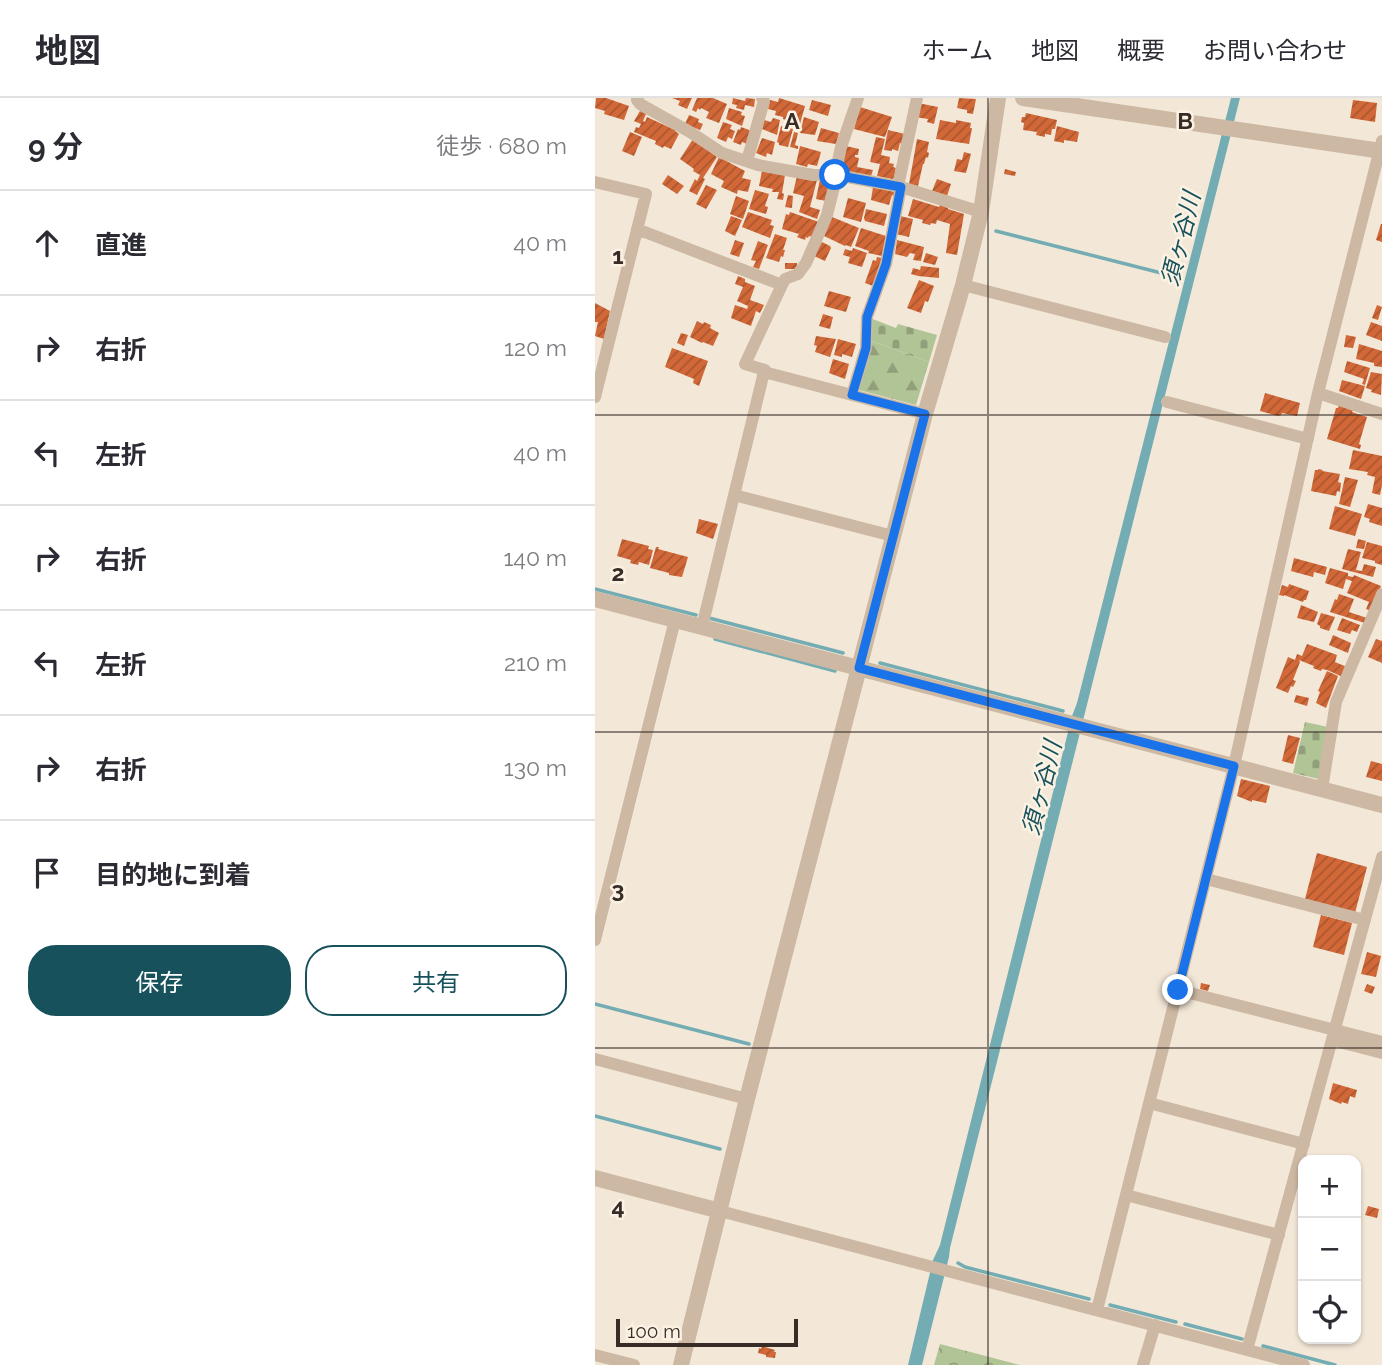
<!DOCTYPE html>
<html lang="ja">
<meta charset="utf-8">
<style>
:root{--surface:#fff;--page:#f2f2f3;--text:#2b2b33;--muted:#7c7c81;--line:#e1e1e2;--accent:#17525c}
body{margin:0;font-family:Raleway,"Noto Sans JP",sans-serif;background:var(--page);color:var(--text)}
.controls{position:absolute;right:21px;bottom:21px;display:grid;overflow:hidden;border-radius:14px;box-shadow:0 2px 5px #0004}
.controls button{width:63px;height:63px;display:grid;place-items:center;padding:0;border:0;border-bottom:2px solid var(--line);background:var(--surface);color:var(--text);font:35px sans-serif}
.scale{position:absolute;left:21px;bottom:18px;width:182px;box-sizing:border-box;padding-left:7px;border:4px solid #372c26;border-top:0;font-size:19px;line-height:24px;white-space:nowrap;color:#372c26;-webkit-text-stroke:5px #fbf2e4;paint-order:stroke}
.stop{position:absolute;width:21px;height:21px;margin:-16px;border:5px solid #1a73e8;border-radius:50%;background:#fff}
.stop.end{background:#1a73e8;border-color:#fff;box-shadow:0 2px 7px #0008}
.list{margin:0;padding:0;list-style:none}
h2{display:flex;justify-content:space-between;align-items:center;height:91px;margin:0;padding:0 28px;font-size:30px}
h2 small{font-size:23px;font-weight:400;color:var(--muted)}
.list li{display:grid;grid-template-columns:46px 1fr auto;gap:21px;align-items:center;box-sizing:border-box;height:105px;padding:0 28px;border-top:2px solid var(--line)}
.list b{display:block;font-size:26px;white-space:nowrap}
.list em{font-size:23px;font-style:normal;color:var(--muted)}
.actions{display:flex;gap:14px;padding:21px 28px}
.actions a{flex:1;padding:16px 0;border:2px solid var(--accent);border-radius:28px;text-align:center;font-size:24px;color:var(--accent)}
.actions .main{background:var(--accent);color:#fff}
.icon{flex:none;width:38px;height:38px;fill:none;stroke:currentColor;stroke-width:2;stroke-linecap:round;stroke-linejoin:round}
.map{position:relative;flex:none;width:787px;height:1267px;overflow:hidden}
header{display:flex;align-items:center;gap:42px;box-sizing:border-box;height:98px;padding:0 35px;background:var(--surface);border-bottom:2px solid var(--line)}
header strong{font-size:33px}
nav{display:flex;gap:38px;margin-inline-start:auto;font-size:24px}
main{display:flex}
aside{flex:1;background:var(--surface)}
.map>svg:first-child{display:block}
.forest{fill:url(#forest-firs)}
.cemetery{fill:url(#cemetery-stones)}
.park{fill:url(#park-crowns)}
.water{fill:#74acb3}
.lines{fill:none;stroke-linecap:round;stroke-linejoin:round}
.stream{stroke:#74acb3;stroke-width:3.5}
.building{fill:url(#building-hatch)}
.minor{stroke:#cdb9a3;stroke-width:12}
.tertiary{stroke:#cdb9a3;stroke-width:16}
.route{stroke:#1a73e8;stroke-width:9}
.grid{fill:none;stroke:#372c26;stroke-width:2;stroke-opacity:0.55}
.labels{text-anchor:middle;stroke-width:5;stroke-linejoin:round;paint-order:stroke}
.water-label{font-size:24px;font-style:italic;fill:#17525c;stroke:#fbf2e4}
.grid-label{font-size:23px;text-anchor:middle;font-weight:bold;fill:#372c26;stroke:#fbf2e4;stroke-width:5;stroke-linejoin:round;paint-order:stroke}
</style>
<header>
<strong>地図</strong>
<nav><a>ホーム</a><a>地図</a><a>概要</a><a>お問い合わせ</a></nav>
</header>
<main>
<aside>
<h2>9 分<small>徒歩 · 680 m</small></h2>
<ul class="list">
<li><svg class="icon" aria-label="ahead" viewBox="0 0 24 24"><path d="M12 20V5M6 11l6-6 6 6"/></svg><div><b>直進</b></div><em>40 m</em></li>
<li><svg class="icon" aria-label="right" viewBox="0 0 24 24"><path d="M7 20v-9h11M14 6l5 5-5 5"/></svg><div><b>右折</b></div><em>120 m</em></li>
<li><svg class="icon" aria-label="left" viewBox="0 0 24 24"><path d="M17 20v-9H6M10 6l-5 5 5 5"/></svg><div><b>左折</b></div><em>40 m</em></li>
<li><svg class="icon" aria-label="right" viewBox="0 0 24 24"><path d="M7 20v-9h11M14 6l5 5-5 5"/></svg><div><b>右折</b></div><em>140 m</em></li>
<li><svg class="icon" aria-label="left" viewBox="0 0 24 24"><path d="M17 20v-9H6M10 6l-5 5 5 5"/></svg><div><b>左折</b></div><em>210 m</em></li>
<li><svg class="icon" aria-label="right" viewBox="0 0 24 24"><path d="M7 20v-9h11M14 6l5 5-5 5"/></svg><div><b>右折</b></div><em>130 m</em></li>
<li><svg class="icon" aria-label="arrive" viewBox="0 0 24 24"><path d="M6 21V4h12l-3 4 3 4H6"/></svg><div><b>目的地に到着</b></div></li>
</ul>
<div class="actions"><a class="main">保存</a><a>共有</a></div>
</aside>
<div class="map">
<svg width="787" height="1267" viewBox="0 0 787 1267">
<defs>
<pattern id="forest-firs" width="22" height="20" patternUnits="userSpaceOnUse" patternTransform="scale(1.75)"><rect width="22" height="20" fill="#b1c496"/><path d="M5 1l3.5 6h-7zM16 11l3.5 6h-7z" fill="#919f7a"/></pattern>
<pattern id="cemetery-stones" width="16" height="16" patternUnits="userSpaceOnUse" patternTransform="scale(1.75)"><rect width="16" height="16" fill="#b1c496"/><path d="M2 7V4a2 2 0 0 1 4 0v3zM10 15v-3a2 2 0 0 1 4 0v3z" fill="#919f7a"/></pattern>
<pattern id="park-crowns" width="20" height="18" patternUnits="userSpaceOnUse" patternTransform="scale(1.75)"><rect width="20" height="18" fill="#b1c496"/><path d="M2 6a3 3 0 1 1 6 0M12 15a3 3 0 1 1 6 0" fill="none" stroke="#919f7a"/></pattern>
<pattern id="building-hatch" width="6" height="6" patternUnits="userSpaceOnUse" patternTransform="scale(1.75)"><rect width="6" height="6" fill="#d26838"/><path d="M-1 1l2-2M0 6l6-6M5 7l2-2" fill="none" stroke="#ab562f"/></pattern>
</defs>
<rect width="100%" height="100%" fill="#f3e8d8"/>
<path class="forest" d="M274,242L334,264L321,307L264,292Z"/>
<path class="cemetery" d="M275,220L301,230L303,226L342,237L334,264L274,242Z
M710,624L733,629L724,681L698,675Z"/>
<path class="park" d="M345,1246L425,1267H339Z"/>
<path class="water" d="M636,0H645L355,1150L354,1159L327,1267H313L338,1162L345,1147L477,618L482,605Z"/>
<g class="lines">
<path class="stream" d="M401,133L582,179
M0,491L101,517
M114,520L248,555
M120,541L240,573
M285,565L468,613
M0,906L154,946
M0,1018L125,1051
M363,1165L370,1169L494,1201
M515,1207L581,1224
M590,1226L647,1241
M668,1248L740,1267"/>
</g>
<path class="building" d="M1,0H11L34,8L29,22L9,16L10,13L0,10Z
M77,0H97L92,11L83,7L85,3Z
M102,0H118L132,6L124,25L111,20L114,14L106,10L105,12L103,10L101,14L97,12Z
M138,0L150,3L151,0L160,1L159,9L150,7L149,12L141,10L142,7L137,6Z
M184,0L210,8L205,26L203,25L202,28L194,26L195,23L188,21V19L180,17L181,13L173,11L175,2L183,4Z
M364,0L381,1L378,16L372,15V12L362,10Z
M217,2L236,7L233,18L214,12Z
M758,2L782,5L780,24L755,20Z
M323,5L343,9L339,26L332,24L333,21L320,19Z
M265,9L297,19L290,39L259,31Z
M134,10L147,14L146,17L150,18L147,28L131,21Z
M45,13L51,16L48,23L50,24L52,19L80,32V33L84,36L76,51L69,48L68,50L60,46L61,43L39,34L41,29L44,30L46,26L39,23Z
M431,15L462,22L460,31H457L456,37L450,36V39L441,37L442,34L428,32L429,25L426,24L427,19H430Z
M94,17L104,21L103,24L108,26L105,32L90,26Z
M209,19L224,24L220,37L205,35Z
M178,20L185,22L182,37L167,31L169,22L176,24Z
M345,22L361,25V22L376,25L375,30H377L374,46L341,41Z
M128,24L137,27L135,31L140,33L137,41L133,39L131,44L122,40Z
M186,28L198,31L193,49L184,47V45L182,44Z
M462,28L484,34L482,44L469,42V45L459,43Z
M146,29L157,33L152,46L147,44L146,47L138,44L143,31L145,32Z
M226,30L244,35L241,46L222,43Z
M293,32L310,36L307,46L305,45L303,53L297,51V53L289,52Z
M35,34L47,39L39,58L27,53Z
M199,34L203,35L200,47L203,48V51L195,49Z
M281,39L290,41L286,57L295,59L294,65L299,66L298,69L301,70L299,80L297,81L282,78L285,66L275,64Z
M167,40L180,44L177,57L172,55L171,59L161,55Z
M98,41L122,59L108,80L110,81L102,97L94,93L100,81L102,83L105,77L98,73L99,71L85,61Z
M322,41L334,44L332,54L334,55L333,60L331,59L329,66H328L323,88L314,86Z
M205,48L226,54L222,68L213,66L212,69L201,66Z
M251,48L264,51L263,57H260V59L264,60L262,69L278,72L276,78L246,72Z
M369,54L376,56L371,75L359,73L362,61L367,62Z
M124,59L150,73L147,80L156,82L153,94L143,92L142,96L126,89L129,83L116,76Z
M410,71L421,74L420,78L409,76Z
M167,73L190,77L187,95L189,96L188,102L182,101L184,94H177L178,91L164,88Z
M73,77L89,88L82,96L67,86Z
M202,78L222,82L215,109L225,112L222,121L204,114L209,98L198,95Z
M225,81L235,83L231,103L221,101Z
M342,81L356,86L352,98L337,93Z
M111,87L122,92L111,111L101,106Z
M278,89L300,94L299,98L297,97L294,107L276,102Z
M160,92L174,96L170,108L173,109L171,116L154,111Z
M193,97L198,98L197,110L190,109Z
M141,98L154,103L148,121L135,116Z
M253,100L271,105L266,124L248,119Z
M318,101L344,109L345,107L353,110V111L369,116L362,157L351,155L355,126L342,122L341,126L336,125L335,127L327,125L328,122L313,118Z
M271,111L292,116L289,128L270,123L269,120Z
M153,114L177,122L175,127L179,128L175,140L147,129Z
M195,114L224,124L218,139L214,138L213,140L211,139L210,142L202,139L204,136L187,131L191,116L194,117Z
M136,118L147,122L140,138L130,133Z
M305,118L318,121L314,139L301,136Z
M237,119L264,130L256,149L251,147L250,148L229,138Z
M786,126H787V144L781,142Z
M266,130L291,138L287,158L273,155L274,153L260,148Z
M180,136L192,140L188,152H190L188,159L186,158L184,164L171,160Z
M140,142L149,145L144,159L135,156Z
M302,142L329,149L326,163L318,162L320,156L315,155L312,159L300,156Z
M163,143L173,147L164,171L158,169L161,163L156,162Z
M227,144L235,148L236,150L230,163L219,158Z
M258,150L272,155L267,169L253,165L255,159L248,157L250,151L257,153Z
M331,155L343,159L340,167L328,164Z
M282,159L287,160L278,188L270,185L278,162L281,163Z
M190,165H202V171H190Z
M326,168L344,170V180L323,178L316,176L318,170L325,172Z
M143,178L150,181V184L160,188L155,202L169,207L165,215L161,213L156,228L136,220L140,207L152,211L153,208L142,203L148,189L140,186Z
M324,182L339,188L333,204L330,203L326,215L312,210Z
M234,193L256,199L251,214L229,208Z
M0,205L15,213L9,241L0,238L3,224H0Z
M782,207L787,209L783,222L777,220Z
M228,216L238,219L235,231L224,228Z
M102,223L108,226L109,224L116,227L115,230L124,235L118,248L108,244L107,245L95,239Z
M776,224L787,228V243L771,237Z
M86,235L93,237L89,248L82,245Z
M751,237L761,239L758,250L749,249Z
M221,238L241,241L235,259L220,254L222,248L219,247Z
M243,241L261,246L257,259L247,256V259L239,257Z
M764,246L787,253V269L779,268V265L761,261Z
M77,250L113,263L104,288L98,285L99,281L70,269Z
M238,261L254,266L250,281L234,275Z
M752,263L775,270L770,287L767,286L769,281L749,274Z
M776,274L787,276L786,297L776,294L777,292L771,290Z
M747,282L770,288L766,301L744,293Z
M670,295L705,305L702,318L687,315L686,317L683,318L665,313Z
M744,307L758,312L757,314L772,319L764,346L766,347L765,351L732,341L741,310H743Z
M758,352L787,358V387L785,397L777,395L780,379L772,377L773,374L754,371Z
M723,371L728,372L727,373L745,376L743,384L746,385L745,394L742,393L741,398L716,393L720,372H723Z
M750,379L763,382L755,409L744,406Z
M773,406L787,410V428L774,424L775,421L769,419Z
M740,408L767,416L760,438L734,431Z
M104,421L123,426L118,441L101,435Z
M27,441L54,448L53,451L58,452L54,467L44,464L43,467L35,465L36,462L22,458Z
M763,441L771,443L769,451L761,450Z
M772,444L787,448V467L780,465V463L767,460Z
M61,449H64L63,451L93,459L87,479L74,477V475L55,470Z
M753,451L766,454L761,472L767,473L769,466L781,469L778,479L747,471Z
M699,460L732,469L730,477L719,474L718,479L696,473Z
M735,470L753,475V478L758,479L759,477L786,488L776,513L771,511L774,504L752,495L757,483L751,481L748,491L730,485Z
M694,486L714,493L711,502H709L708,504L689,497V498L684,497L687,487L693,489Z
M744,496L759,501L754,514L772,520L770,525L735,514L740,501L742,502Z
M706,507L723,514L719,524L702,520Z
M726,515L740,519L734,533L725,530V528L722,526Z
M747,520L765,527L762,534L757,532L755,536L742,532Z
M738,537L756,545L753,555L734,547Z
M781,541L787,543V565L773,559Z
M712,546L742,557L740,564L752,569L748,579L732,572L727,571L726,573L718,570L719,568L704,562L705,564L698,582L701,583L698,589L696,588L693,595L681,590L693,559L700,562L702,556L707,558Z
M732,573L743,578L731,610L721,605L725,594L723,593Z
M701,597L714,600L712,608L699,604Z
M693,637L705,640L698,666L687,663Z
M776,663L787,666V683L771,679Z
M646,681L675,688L671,705L657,702V704L642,698Z
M722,755L772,769L760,815L710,801Z
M726,817L757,825L749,857L718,849Z
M772,854L786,858L781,879L766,876Z
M606,885L615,887L613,893L605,891Z
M772,886L780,889L777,896L769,893Z
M738,985L762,992L760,1000L755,998L753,1006L747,1004L746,1006L734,1001Z
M773,1108L784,1111L782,1120L770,1117Z
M167,1248L180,1252L179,1254H181L180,1260L171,1259V1257L163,1255L164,1250L166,1251Z"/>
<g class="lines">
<path class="minor" d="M43,0L42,2L45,6L95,34L127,55L163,67L218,77H242L306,89L386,114
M152,63L169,3L167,0
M240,77L246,49L263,0
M0,84L51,96L0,299
M303,88L322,0
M42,131L187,187L150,266L170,272L169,274L330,316
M187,187L190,181L203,176L211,165L232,117L242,77
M368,187L570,239
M723,295L787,316
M257,297L271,250L272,219L291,166L306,89
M572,304L713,341
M139,397L298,438
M107,529L169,274
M727,691L741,604L787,496
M611,781L770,822
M0,842L80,522
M583,892L787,944
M737,942L787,955
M0,961L152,1001
M554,1005L709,1046
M531,1097L684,1137
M125,1113L709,1267
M502,1212L639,668L723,295L787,43
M652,1252L787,759
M0,1257L39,1267
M548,1267L560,1227"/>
<path class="tertiary" d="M428,0L787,53
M0,501L787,707
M0,1080L125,1113
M86,1267L152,1001L264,570L330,316L368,187L386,114L403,0"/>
</g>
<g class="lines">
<path class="route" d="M240,77L306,89L291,166L272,219L271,250L257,297L330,316L264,570L639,668L583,892"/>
</g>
<path class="grid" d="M393,0V1267M0,317H787M0,634H787M0,950H787"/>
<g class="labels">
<g class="water-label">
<text transform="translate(586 141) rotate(-76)" y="8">須ヶ谷川</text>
<text transform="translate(447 690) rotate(-76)" y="8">須ヶ谷川</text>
</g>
</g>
<g class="grid-label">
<text x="197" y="31">A</text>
<text x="590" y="31">B</text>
<text x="23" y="166">1</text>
<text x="23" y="483">2</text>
<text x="23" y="800">3</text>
<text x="23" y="1117">4</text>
</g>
</svg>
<div class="controls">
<button>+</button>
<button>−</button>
<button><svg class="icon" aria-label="locate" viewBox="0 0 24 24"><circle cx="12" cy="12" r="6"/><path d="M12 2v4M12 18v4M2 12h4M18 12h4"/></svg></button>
</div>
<div class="scale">100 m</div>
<div class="stop" style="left:240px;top:77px"></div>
<div class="stop end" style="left:583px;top:892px"></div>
</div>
</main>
